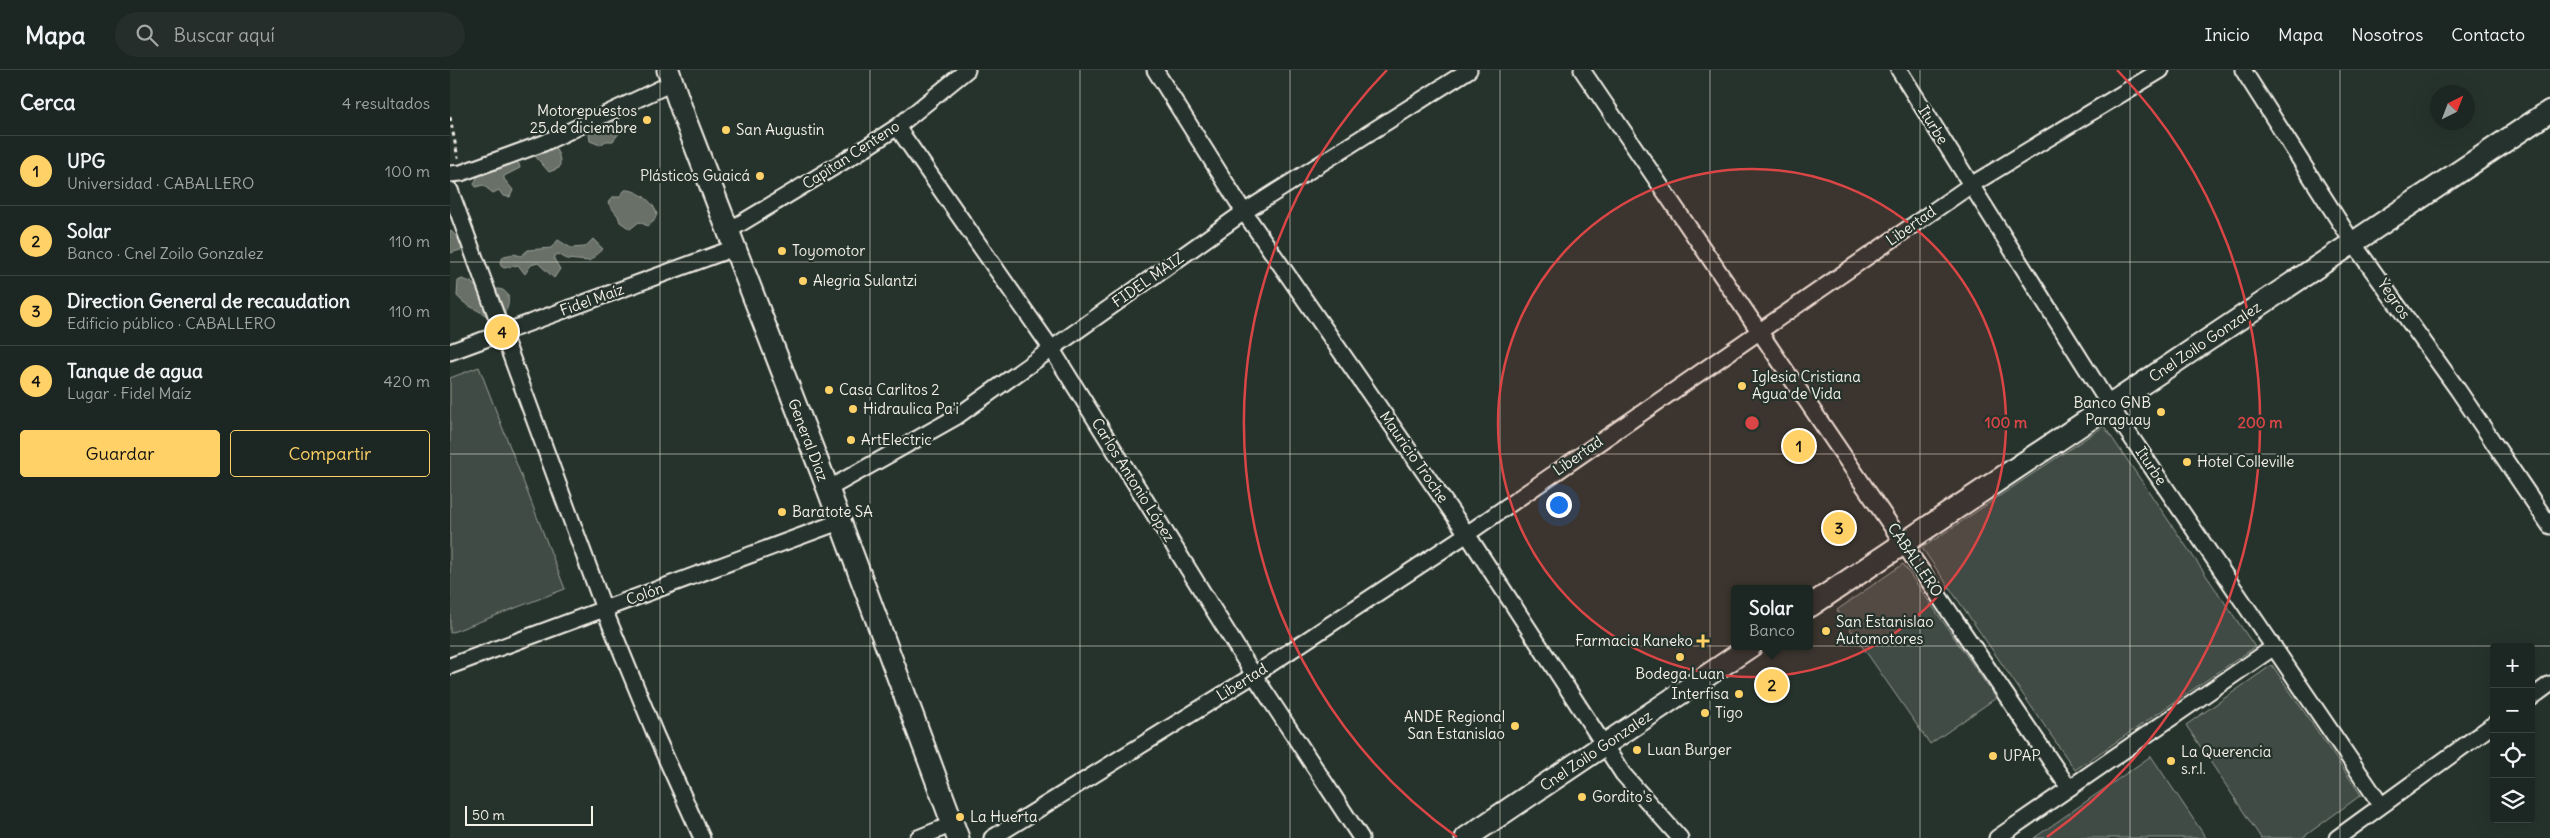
<!DOCTYPE html>
<html lang="es">
<meta charset="utf-8">
<style>
:root{--surface:#1c2622;--page:#252e2a;--text:#f1f3f6;--muted:#a0a5a5;--line:#3a4340;--accent:#ffd166}
body{margin:0;font-family:Delius,sans-serif;background:var(--page);color:var(--text)}
.controls{position:absolute;right:15px;bottom:15px;display:grid;overflow:hidden;border-radius:5px;box-shadow:0 5px 20px #0002}
.controls button{width:45px;height:45px;display:grid;place-items:center;padding:0;border:0;border-bottom:1px solid var(--line);background:var(--surface);color:var(--text);font:25px sans-serif}
.compass{position:absolute;left:1980px;top:15px;width:45px;height:45px;border-radius:50%;background:var(--surface);box-shadow:0 5px 20px #0002;rotate:42deg}
.scale{position:absolute;left:15px;bottom:12px;width:128px;box-sizing:border-box;padding-left:5px;border:2px solid #f4f1e8;border-top:0;font-size:14px;line-height:18px;white-space:nowrap;color:#f4f1e8;-webkit-text-stroke:4px #26332d;paint-order:stroke}
.you{position:absolute;left:1108px;top:434px;width:18px;height:18px;margin:-12px;border:4px solid #fff;border-radius:50%;background:#1a73e8;box-shadow:0 0 0 8px #1a73e833}
.badge{display:grid;place-items:center;width:32px;height:32px;border-radius:50%;background:var(--accent);color:#111;font-size:16px;font-weight:700}
.pin{position:absolute;translate:-50% -50%;border:2px solid #fff;box-shadow:0 1px 5px #0006}
.popup{position:absolute;left:1281px;top:515px;width:82px;height:65px;box-sizing:border-box;display:grid;place-content:center;border-radius:5px;background:var(--surface);filter:drop-shadow(0 1px 4px #0005);font-size:16px;white-space:nowrap;color:var(--muted)}
.popup b{font-size:19px;color:var(--text)}
.popup::after{content:'';position:absolute;left:50%;top:100%;margin-left:-10px;border:10px solid transparent;border-top-color:var(--surface)}
.list{margin:0;padding:0;list-style:none}
h2{display:flex;justify-content:space-between;align-items:center;height:65px;margin:0;padding:0 20px;font-size:21px}
h2 small{font-size:16px;font-weight:400;color:var(--muted)}
.list li{display:grid;grid-template-columns:32px 1fr auto;gap:15px;align-items:center;box-sizing:border-box;height:70px;padding:0 20px;border-top:1px solid var(--line)}
.list b{display:block;font-size:19px;white-space:nowrap}
.list p{margin:0;font-size:16px;white-space:nowrap;color:var(--muted)}
.list em{font-size:16px;font-style:normal;color:var(--muted)}
.actions{display:flex;gap:10px;padding:15px 20px}
.actions a{flex:1;padding:11px 0;border:1px solid var(--accent);border-radius:5px;text-align:center;font-size:18px;color:var(--accent)}
.actions .main{background:var(--accent);color:#111}
.icon{flex:none;width:28px;height:28px;fill:none;stroke:currentColor;stroke-width:2;stroke-linecap:round;stroke-linejoin:round}
.map{position:relative;flex:none;width:2100px;height:768px;overflow:hidden}
header{display:flex;align-items:center;gap:30px;box-sizing:border-box;height:70px;padding:0 25px;background:var(--surface);border-bottom:1px solid var(--line)}
header strong{font-size:24px}
nav{display:flex;gap:28px;margin-inline-start:auto;font-size:18px}
.search{width:350px;height:45px;background:var(--page);display:flex;align-items:center;gap:12px;box-sizing:border-box;padding:0 18px;border-radius:28px;color:var(--muted);font-size:19px}
main{display:flex}
aside{flex:1;background:var(--surface)}
.map>svg:first-child{display:block}
.green{fill:#414b45;stroke:#9a9e96}
.water{fill:#676f68;stroke:#9fa39b}
.lines{fill:none;stroke-linecap:round;stroke-linejoin:round}
.minor-casing{stroke:#f4f1e8;stroke-width:19}
.secondary-casing{stroke:#f4f1e8;stroke-width:25}
.path{stroke:#f4f1e8;stroke-width:3;stroke-dasharray:4 4;stroke-linecap:butt}
.minor{stroke:#26332d;stroke-width:15}
.secondary{stroke:#26332d;stroke-width:21}
.grid{fill:none;stroke:#f4f1e8;stroke-width:1;stroke-opacity:0.55}
.ring{fill:none;stroke:#da4645;stroke-width:2.5}
.poi-dot{fill:#ffd166;stroke:#26332d;stroke-width:2}
.labels{text-anchor:middle;stroke-width:4.5;stroke-linejoin:round;paint-order:stroke}
.poi-label{font-size:15px;fill:#f4f1e8;stroke:#26332d;text-anchor:start}
.street-label{font-size:15px;fill:#f4f1e8;stroke:#26332d}
.centre{fill:#da4645;stroke:#26332d;stroke-width:2.5}
.ring-label{font-size:15px;text-anchor:middle;font-weight:bold;fill:#da4645;stroke:#26332d;stroke-width:4.5;stroke-linejoin:round;paint-order:stroke}
</style>
<header>
<strong>Mapa</strong>
<div class="search"><svg class="icon" aria-label="search" viewBox="0 0 24 24"><circle cx="10" cy="10" r="6"/><path d="M15 15l6 6"/></svg>Buscar aquí</div>
<nav><a>Inicio</a><a>Mapa</a><a>Nosotros</a><a>Contacto</a></nav>
</header>
<main>
<aside>
<h2>Cerca<small>4 resultados</small></h2>
<ul class="list">
<li><span class="badge">1</span><div><b>UPG</b><p>Universidad · CABALLERO</p></div><em>100 m</em></li>
<li><span class="badge">2</span><div><b>Solar</b><p>Banco · Cnel Zoilo Gonzalez</p></div><em>110 m</em></li>
<li><span class="badge">3</span><div><b>Direction General de recaudation</b><p>Edificio público · CABALLERO</p></div><em>110 m</em></li>
<li><span class="badge">4</span><div><b>Tanque de agua</b><p>Lugar · Fidel Maíz</p></div><em>420 m</em></li>
</ul>
<div class="actions"><a class="main">Guardar</a><a>Compartir</a></div>
</aside>
<div class="map">
<svg width="2100" height="768" viewBox="0 0 2100 768">
<rect width="100%" height="100%" fill="#26332d"/>
<filter id="ink" filterUnits="userSpaceOnUse"><feTurbulence type="fractalNoise" baseFrequency=".02" numOctaves="2"/><feDisplacementMap in="SourceGraphic" scale="10" xChannelSelector="R" yChannelSelector="G"/><feConvolveMatrix kernelMatrix="1 2 1 2 8 2 1 2 1" color-interpolation-filters="sRGB"/></filter>
<g filter="url(#ink)">
<path class="green" d="M29,297L115,519L0,563V308Z
M1654,356L1805,577L1625,700L1472,478Z
M1453,494L1546,628L1480,674L1387,540Z
M1822,595L1911,725L1852,768H1811L1736,655Z
M1701,686L1756,768H1584Z"/>
<path class="water" d="M169,44L170,62L163,71H156L150,75L140,71L138,57Z
M102,75C108,80 112,91 109,98L99,102L85,86L90,76Z
M59,85L69,94L70,98L54,106V109L63,120L60,127L53,126L49,120L43,123L33,115L26,117L24,114C28,103 33,102 43,100Z
M175,120C187,119 204,132 207,144L204,151L198,156L189,152L180,159L170,152L168,146L158,133L162,127H169Z
M0,160L6,166H13L14,179L0,183Z
M143,169L153,179L139,191L117,189L108,184L105,186L104,189L110,199L104,208L88,193L81,195L75,204L68,195L54,198L51,196L50,192L54,186L64,184L71,186L78,180L101,178L108,170L121,178L135,177Z
M12,209L21,212L32,223C43,220 51,215 58,225C60,241 54,245 40,249C30,239 17,238 7,226L8,211Z"/>
<g class="lines">
<defs>
<path id="minor" d="M705,0L794,142L1017,464L1173,704L1230,768
M1132,0L1619,718
M1449,0L1660,336L1931,735
M1793,0L1903,173L2008,320L2100,456
M447,57L601,278L804,605L911,768
M0,104L11,103L94,73L222,13
M0,120L154,539L206,666L252,768
M278,161L409,82L447,57L517,0
M0,282L284,178
M378,419L506,347L794,142L1019,0
M0,596L389,452
M2081,628L2100,614
M468,768L503,754
M542,768L804,605L1017,464L1521,115L1711,0
M1547,768L1824,577
M1887,768L2044,654"/>
<path id="secondary" d="M218,0L235,49L378,419L508,768
M1360,536L2100,41
M1016,768L1301,576"/>
</defs>
<use href="#minor" class="minor-casing"/>
<use href="#secondary" class="secondary-casing"/>
<path class="path" d="M0,47L8,88"/>
<use href="#minor" class="minor"/>
<use href="#secondary" class="secondary"/>
</g>
</g>
<path class="grid" d="M210,0V768M420,0V768M630,0V768M840,0V768M1050,0V768M1260,0V768M1470,0V768M1680,0V768M1890,0V768M0,192H2100M0,384H2100M0,576H2100"/>
<circle cx="1302" cy="353" r="254" fill="#da4645" fill-opacity=".12"/>
<g class="ring">
<circle cx="1302" cy="353" r="254"/>
<path d="M1007 767A508 508 0 0 1 937 0M1667 0A508 508 0 0 1 1597 767"/>
</g>
<g class="poi-dot">
<circle cx="197" cy="50" r="5"/>
<circle cx="276" cy="60" r="5"/>
<circle cx="310" cy="106" r="5"/>
<circle cx="332" cy="181" r="5"/>
<circle cx="353" cy="211" r="5"/>
<circle cx="1292" cy="316" r="5"/>
<circle cx="379" cy="320" r="5"/>
<circle cx="403" cy="339" r="5"/>
<circle cx="1711" cy="342" r="5"/>
<circle cx="401" cy="370" r="5"/>
<circle cx="1737" cy="392" r="5"/>
<circle cx="332" cy="442" r="5"/>
<circle cx="1376" cy="561" r="5"/>
<path d="M1250.5 563.5h5v5h5v5h-5v5h-5v-5h-5v-5h5z"/>
<circle cx="1230" cy="587" r="5"/>
<circle cx="1289" cy="624" r="5"/>
<circle cx="1255" cy="643" r="5"/>
<circle cx="1065" cy="656" r="5"/>
<circle cx="1187" cy="680" r="5"/>
<circle cx="1543" cy="686" r="5"/>
<circle cx="1721" cy="691" r="5"/>
<circle cx="1132" cy="727" r="5"/>
<circle cx="510" cy="747" r="5"/>
</g>
<g class="labels">
<g class="poi-label">
<text x="187" y="46" text-anchor="end">Motorepuestos<tspan x="187" dy="17">25 de diciembre</tspan></text>
<text x="286" y="65">San Augustin</text>
<text x="300" y="111" text-anchor="end">Plásticos Guaicá</text>
<text x="342" y="186">Toyomotor</text>
<text x="363" y="216">Alegria Sulantzi</text>
<text x="1302" y="312">Iglesia Cristiana<tspan x="1302" dy="17">Agua de Vida</tspan></text>
<text x="389" y="325">Casa Carlitos 2</text>
<text x="1701" y="338" text-anchor="end">Banco GNB<tspan x="1701" dy="17">Paraguay</tspan></text>
<text x="413" y="344">Hidraulica Pa'i</text>
<text x="411" y="375">ArtElectric</text>
<text x="1747" y="397">Hotel Colleville</text>
<text x="342" y="447">Baratote SA</text>
<text x="1386" y="557">San Estanislao<tspan x="1386" dy="17">Automotores</tspan></text>
<text x="1243" y="576" text-anchor="end">Farmacia Kaneko</text>
<text x="1230" y="609" text-anchor="middle">Bodega Luan</text>
<text x="1279" y="629" text-anchor="end">Interfisa</text>
<text x="1265" y="648">Tigo</text>
<text x="1055" y="652" text-anchor="end">ANDE Regional<tspan x="1055" dy="17">San Estanislao</tspan></text>
<text x="1197" y="685">Luan Burger</text>
<text x="1731" y="687">La Querencia<tspan x="1731" dy="17">s.r.l.</tspan></text>
<text x="1553" y="691">UPAP</text>
<text x="1142" y="732">Gordito's</text>
<text x="520" y="752">La Huerta</text>
</g>
<g class="street-label">
<text transform="translate(1483 55) rotate(58)" y="5">Iturbe</text>
<text transform="translate(401 85) rotate(-33)" y="5">Capitan Centeno</text>
<text transform="translate(1461 156) rotate(-35)" y="5">Libertad</text>
<text transform="translate(698 210) rotate(-35)" y="5">FIDEL MAIZ</text>
<text transform="translate(1944 229) rotate(55)" y="5">Yegros</text>
<text transform="translate(142 230) rotate(-20)" y="5">Fidel Maíz</text>
<text transform="translate(1755 272) rotate(-34)" y="5">Cnel Zoilo Gonzalez</text>
<text transform="translate(358 370) rotate(69)" y="5">General Diaz</text>
<text transform="translate(1128 386) rotate(-35)" y="5">Libertad</text>
<text transform="translate(964 387) rotate(55)" y="5">Mauricio Troche</text>
<text transform="translate(1701 396) rotate(56)" y="5">Iturbe</text>
<text transform="translate(683 410) rotate(58)" y="5">Carlos Antonio López</text>
<text transform="translate(1465 490) rotate(56)" y="5">CABALLERO</text>
<text transform="translate(195 524) rotate(-20)" y="5">Colón</text>
<text transform="translate(792 612) rotate(-32)" y="5">Libertad</text>
<text transform="translate(1146 681) rotate(-34)" y="5">Cnel Zoilo Gonzalez</text>
</g>
</g>
<circle cx="1302" cy="353" r="8" class="centre"/>
<g class="ring-label">
<text x="1556" y="358">100 m</text>
<text x="1810" y="358">200 m</text>
</g>
</svg>
<div class="controls">
<button>+</button>
<button>−</button>
<button><svg class="icon" aria-label="locate" viewBox="0 0 24 24"><circle cx="12" cy="12" r="6"/><path d="M12 2v4M12 18v4M2 12h4M18 12h4"/></svg></button>
<button><svg class="icon" aria-label="layers" viewBox="0 0 24 24"><path d="M12 4l9 5-9 5-9-5zM3 14l9 5 9-5"/></svg></button>
</div>
<svg class="compass" viewBox="-18 -18 36 36"><path d="M0-13l5 13h-10z" fill="#e53935"/><path d="M0 13l5-13h-10z" fill="#a0a5a5"/></svg>
<div class="scale">50 m</div>
<div class="you"></div>
<div class="pin badge" style="left:1349px;top:376px">1</div>
<div class="pin badge" style="left:1322px;top:615px">2</div>
<div class="popup"><b>Solar</b>Banco</div>
<div class="pin badge" style="left:1389px;top:458px">3</div>
<div class="pin badge" style="left:52px;top:262px">4</div>
</div>
</main>
